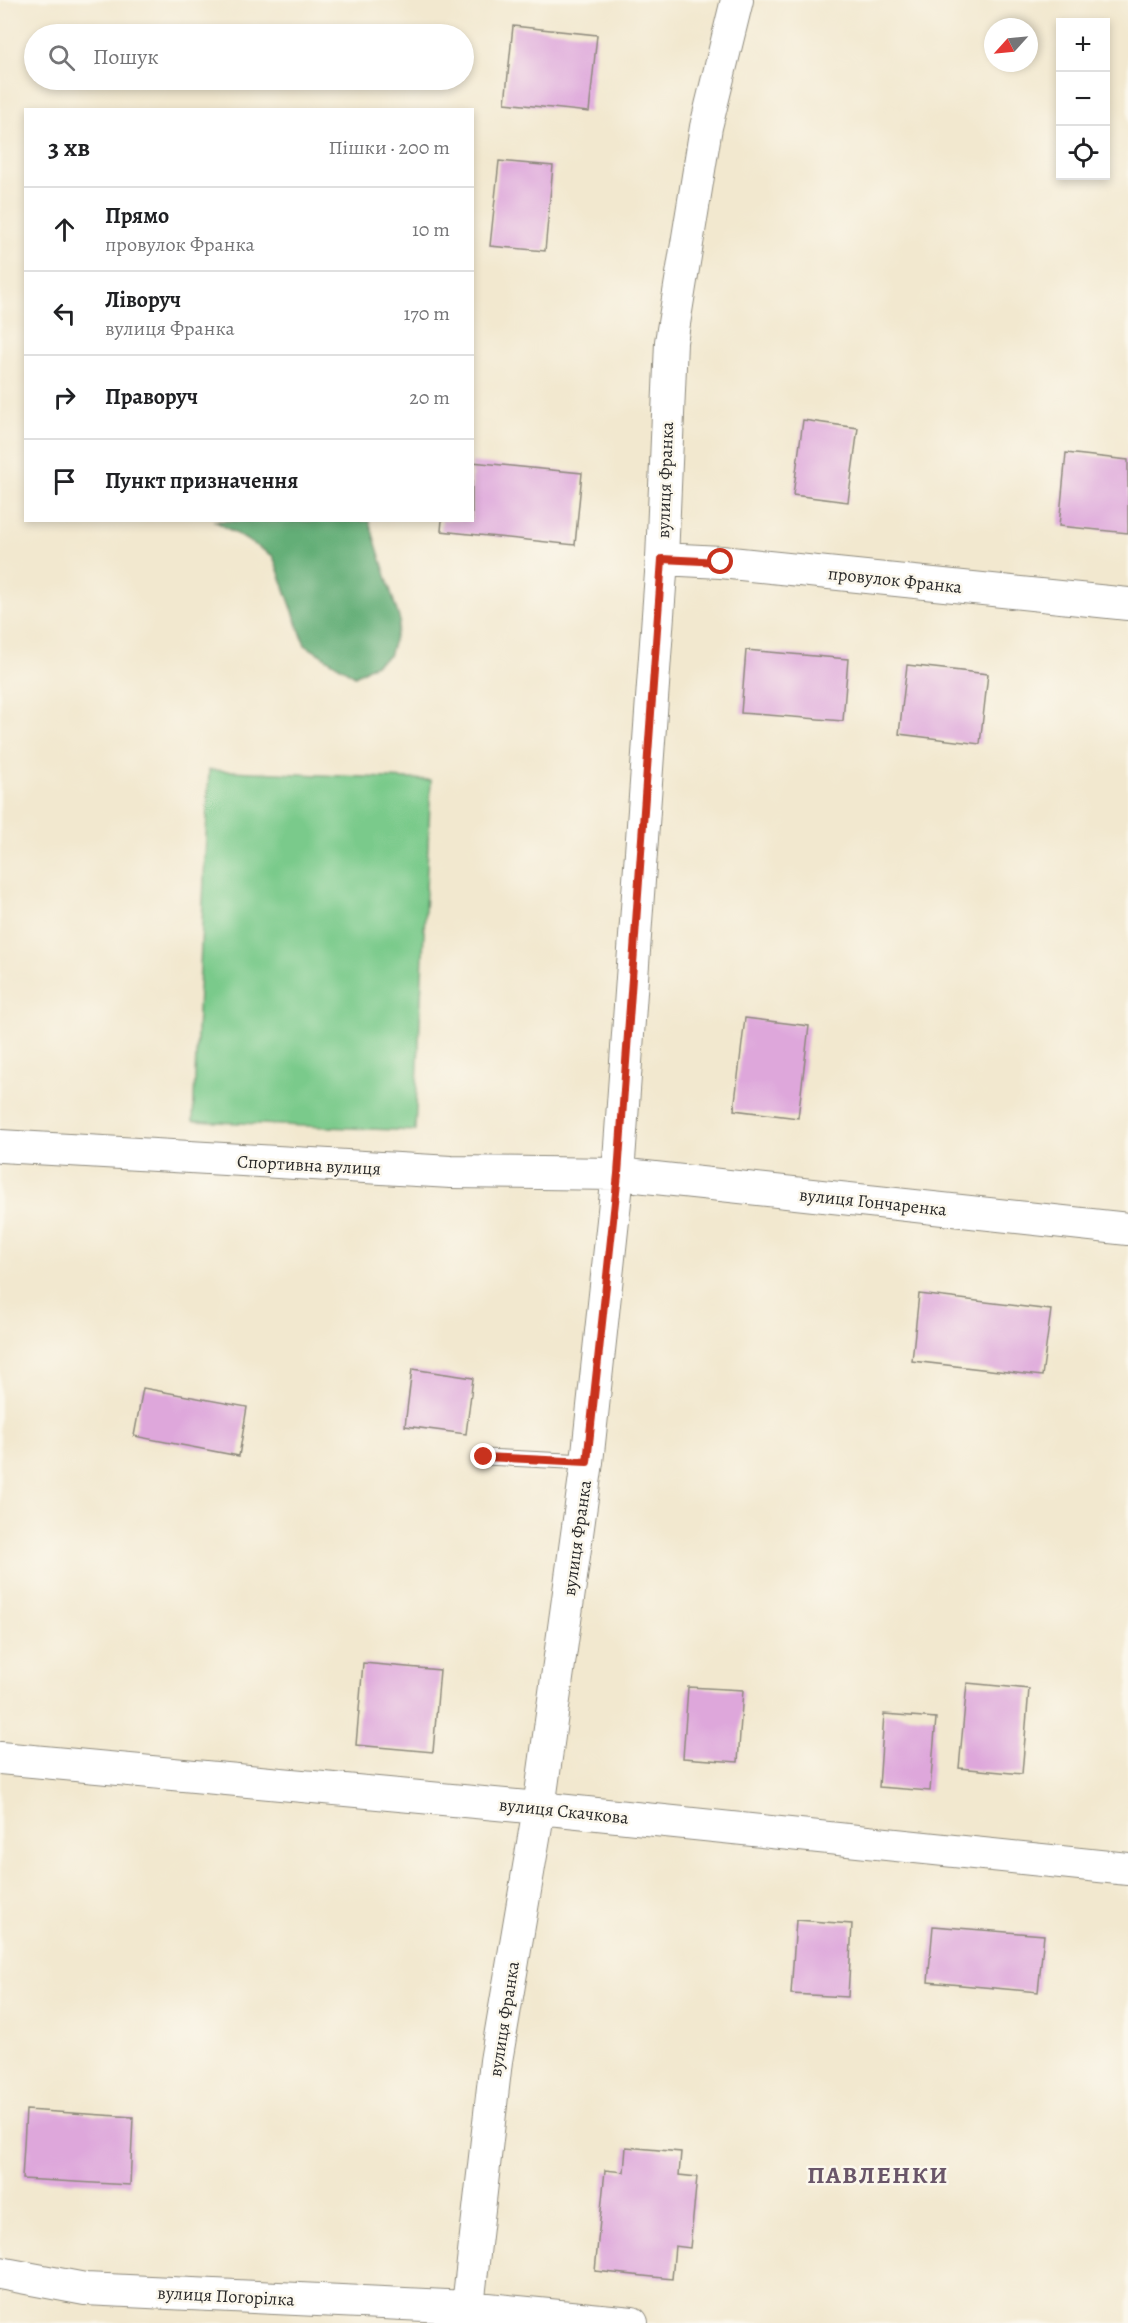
<!DOCTYPE html>
<html lang="uk">
<meta charset="utf-8">
<style>
:root{--surface:#fff;--page:#f6f6f6;--text:#202124;--muted:#757577;--line:#e0e0e0}
body{margin:0;font-family:Alegreya,serif;background:var(--page);color:var(--text)}
.controls{position:absolute;right:18px;top:18px;display:grid;overflow:hidden;border-radius:0px;box-shadow:0 3px 9px #0003}
.controls button{width:54px;height:54px;display:grid;place-items:center;padding:0;border:0;border-bottom:2px solid var(--line);background:var(--surface);color:var(--text);font:30px sans-serif}
.compass{position:absolute;left:984px;top:18px;width:54px;height:54px;border-radius:50%;background:var(--surface);box-shadow:0 3px 9px #0003;rotate:243deg}
.stop{position:absolute;width:18px;height:18px;margin:-14px;border:4px solid #c8321e;border-radius:50%;background:#fff}
.stop.end{background:#c8321e;border-color:#fff;box-shadow:0 2px 6px #0008}
.list{margin:0;padding:0;list-style:none}
h2{display:flex;justify-content:space-between;align-items:center;height:78px;margin:0;padding:0 24px;font-size:26px}
h2 small{font-size:20px;font-weight:400;color:var(--muted)}
.list li{display:grid;grid-template-columns:39px 1fr auto;gap:18px;align-items:center;box-sizing:border-box;height:84px;padding:0 24px;border-top:2px solid var(--line)}
.list b{display:block;font-size:22px;white-space:nowrap}
.list p{margin:0;font-size:20px;white-space:nowrap;color:var(--muted)}
.list em{font-size:20px;font-style:normal;color:var(--muted)}
.icon{flex:none;width:33px;height:33px;fill:none;stroke:currentColor;stroke-width:2;stroke-linecap:round;stroke-linejoin:round}
.map{position:relative;flex:none;width:1128px;height:2323px;overflow:hidden}
.search{position:absolute;background:var(--surface);box-shadow:0 3px 9px #0003;left:24px;top:24px;width:450px;height:66px;display:flex;align-items:center;gap:15px;box-sizing:border-box;padding:0 21px;border-radius:33px;color:var(--muted);font-size:22px}
.panel{position:absolute;background:var(--surface);box-shadow:0 3px 9px #0003;left:24px;top:108px;width:450px;height:414px;border-radius:0px}
.map>svg:first-child{display:block}
.green{fill:#7aca8b;stroke:#527a5b;stroke-width:1.5}
.forest{fill:#63ae77;stroke:#476c51;stroke-width:1.5}
.building{fill:#dea7db}
.lines{fill:none;stroke-linecap:round;stroke-linejoin:round}
.service-casing{stroke:#8e8a7d;stroke-width:17}
.minor-casing{stroke:#8e8a7d;stroke-width:34}
.service{stroke:#fff;stroke-width:15}
.minor{stroke:#fff;stroke-width:32}
.route{stroke:#c8321e;stroke-width:8}
.labels{text-anchor:middle;stroke-width:5;stroke-linejoin:round;paint-order:stroke}
.street-label{font-size:18px;fill:#2b2b2b;stroke:#fbf7ec}
.district-label{font-size:24px;font-weight:bold;letter-spacing:1.5px;fill:#6a5669;stroke:#fbf7ec}
</style>
<div class="map">
<svg width="1128" height="2323" viewBox="0 0 1128 2323">
<rect width="100%" height="100%" fill="#fbf7ec"/>
<filter id="ink" filterUnits="userSpaceOnUse"><feTurbulence type="fractalNoise" baseFrequency=".0167" numOctaves="2"/><feDisplacementMap in="SourceGraphic" scale="12" xChannelSelector="R" yChannelSelector="G"/><feConvolveMatrix kernelMatrix="1 2 1 2 8 2 1 2 1" color-interpolation-filters="sRGB"/></filter>
<filter id="wash" filterUnits="userSpaceOnUse"><feTurbulence type="fractalNoise" baseFrequency=".008" numOctaves="4" result="noise"/><feDisplacementMap in="SourceGraphic" scale="24" xChannelSelector="R" yChannelSelector="G"/><feGaussianBlur stdDeviation="1.35" result="paint"/><feColorMatrix in="noise" values="0 0 0 0 0 0 0 0 0 0 0 0 0 0 0 0 0 1.4 0 .05"/><feComposite in="paint" operator="in"/></filter>
<g filter="url(#wash)">
<rect width="100%" height="100%" fill="#f2e8cf"/>
<path class="green" d="M209,770L431,780L415,1131L193,1121Z"/>
<path class="forest" d="M215,521H369L400,621L389,656L355,676L305,645L273,556Z"/>
<g id="blocks">
<path class="building" d="M513,26L597,35L589,112L505,103Z
M499,161L553,166L545,251L490,246Z
M803,420L858,428L848,502L793,495Z
M1066,453L1128,460V533L1059,526Z
M472,462L582,473L575,545L441,531L442,520H472Z
M746,650L848,659L843,721L741,713Z
M907,665L988,674L980,744L899,734Z
M745,1018L809,1026L798,1118L734,1110Z
M919,1294L1051,1310L1042,1376L912,1361Z
M412,1369L473,1378L466,1434L405,1426Z
M143,1388L247,1407L239,1456L134,1436Z
M363,1663L440,1670L433,1752L356,1745Z
M967,1683L1029,1689L1022,1774L959,1768Z
M688,1687L743,1690L738,1762L683,1758Z
M884,1714L936,1718L930,1791L879,1787Z
M796,1920L852,1924L848,1997L791,1994Z
M933,1926L1044,1935L1038,1992L928,1982Z
M26,2110L133,2117L130,2185L22,2179Z
M626,2147L681,2152L679,2175L697,2177L690,2248L675,2246L672,2279L595,2271L605,2170L624,2172Z"/>
</g>
</g>
<g filter="url(#ink)">
<use href="#blocks" fill-opacity="0" stroke="#8e8a7d" stroke-width="1.5"/>
<g class="lines">
<defs>
<path id="service" d="M484,1457L587,1462"/>
<path id="minor" d="M662,559L721,562L1128,604
M0,1146L451,1172L618,1174L1128,1229
M0,1758L539,1808L1128,1869
M0,2273L85,2289L468,2307L632,2323
M466,2323L496,2061L539,1808L587,1462L618,1174L662,559L671,342L706,127L737,0"/>
</defs>
<use href="#service" class="service-casing"/>
<use href="#minor" class="minor-casing"/>
<use href="#service" class="service"/>
<use href="#minor" class="minor"/>
</g>
</g>
<g class="lines" filter="url(#ink)">
<path class="route" d="M484,1457L587,1462L618,1174L662,559L721,562"/>
</g>
<g class="labels">
<g class="street-label">
<text transform="translate(665 480) rotate(-88)" y="6">вулиця Франка</text>
<text transform="translate(895 580) rotate(6)" y="6">провулок Франка</text>
<text transform="translate(309 1165) rotate(3)" y="6">Спортивна вулиця</text>
<text transform="translate(873 1202) rotate(6)" y="6">вулиця Гончаренка</text>
<text transform="translate(577 1538) rotate(-82)" y="6">вулиця Франка</text>
<text transform="translate(564 1811) rotate(6)" y="6">вулиця Скачкова</text>
<text transform="translate(504 2019) rotate(-81)" y="6">вулиця Франка</text>
<text transform="translate(226 2296) rotate(3)" y="6">вулиця Погорілка</text>
</g>
<g class="district-label">
<text x="878" y="2183">ПАВЛЕНКИ</text>
</g>
</g>
</svg>
<div class="controls">
<button>+</button>
<button>−</button>
<button><svg class="icon" aria-label="locate" viewBox="0 0 24 24"><circle cx="12" cy="12" r="6"/><path d="M12 2v4M12 18v4M2 12h4M18 12h4"/></svg></button>
</div>
<svg class="compass" viewBox="-18 -18 36 36"><path d="M0-13l5 13h-10z" fill="#e53935"/><path d="M0 13l5-13h-10z" fill="#757577"/></svg>
<div class="stop" style="left:721px;top:562px"></div>
<div class="stop end" style="left:484px;top:1457px"></div>
<div class="search"><svg class="icon" aria-label="search" viewBox="0 0 24 24"><circle cx="10" cy="10" r="6"/><path d="M15 15l6 6"/></svg>Пошук</div>
<section class="panel">
<h2>3 хв<small>Пішки · 200 m</small></h2>
<ul class="list">
<li><svg class="icon" aria-label="ahead" viewBox="0 0 24 24"><path d="M12 20V5M6 11l6-6 6 6"/></svg><div><b>Прямо</b><p>провулок Франка</p></div><em>10 m</em></li>
<li><svg class="icon" aria-label="left" viewBox="0 0 24 24"><path d="M17 20v-9H6M10 6l-5 5 5 5"/></svg><div><b>Ліворуч</b><p>вулиця Франка</p></div><em>170 m</em></li>
<li><svg class="icon" aria-label="right" viewBox="0 0 24 24"><path d="M7 20v-9h11M14 6l5 5-5 5"/></svg><div><b>Праворуч</b></div><em>20 m</em></li>
<li><svg class="icon" aria-label="arrive" viewBox="0 0 24 24"><path d="M6 21V4h12l-3 4 3 4H6"/></svg><div><b>Пункт призначення</b></div></li>
</ul>
</section>
</div>
